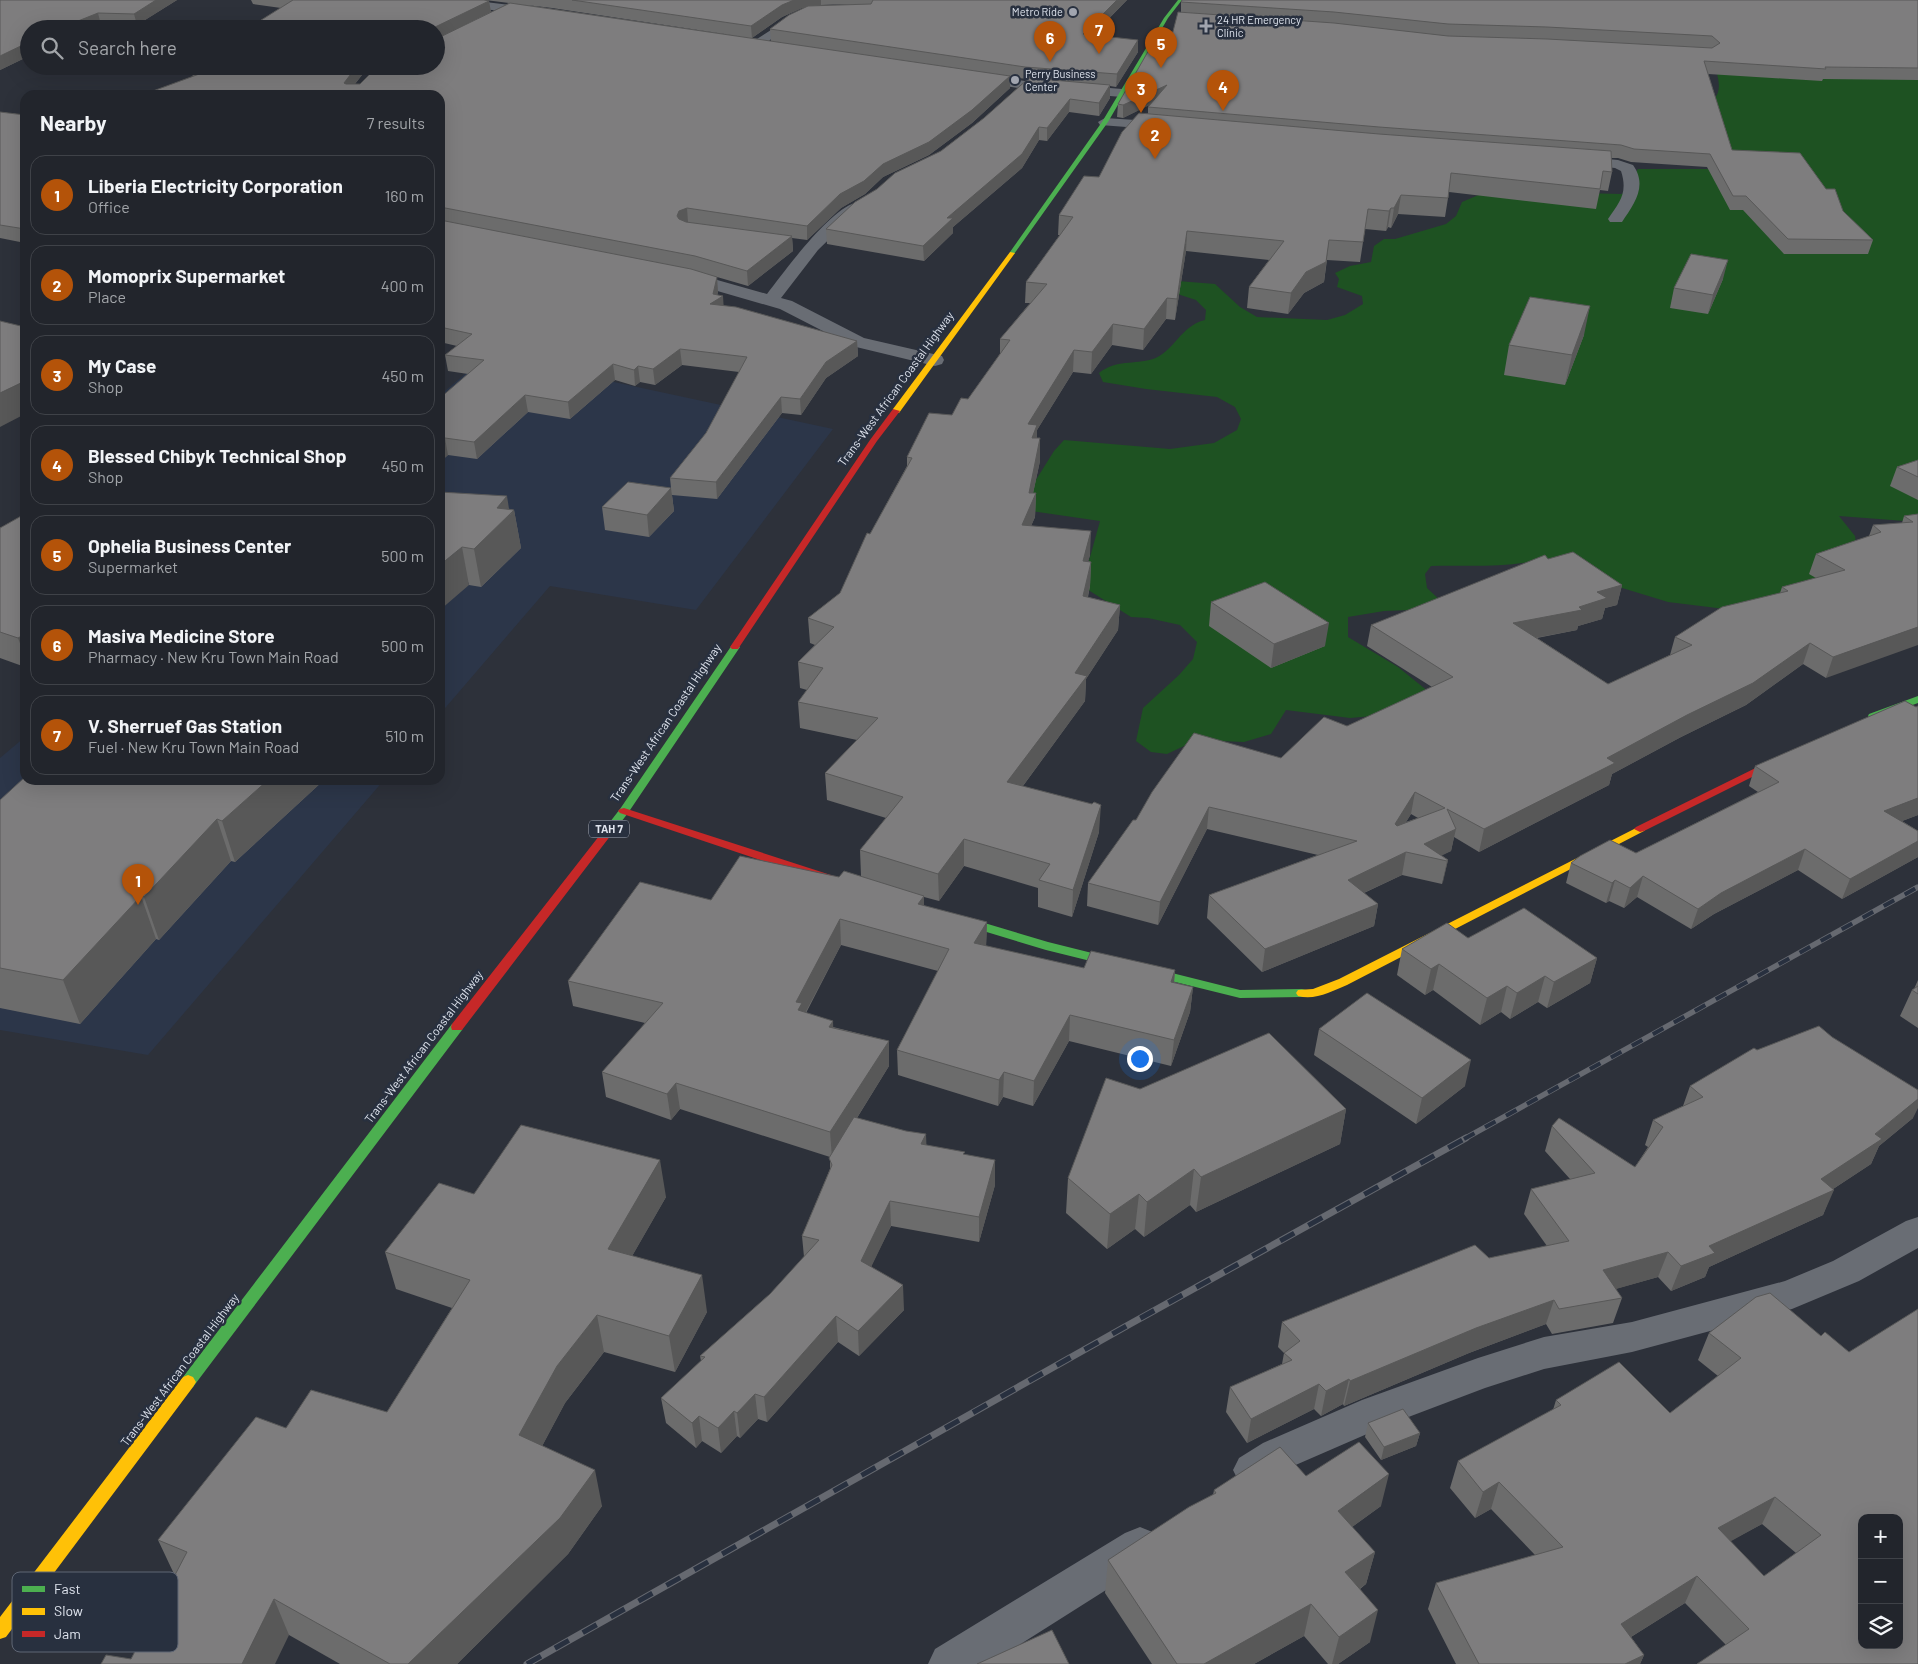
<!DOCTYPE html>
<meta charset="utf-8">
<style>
:root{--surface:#22252c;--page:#2a2d34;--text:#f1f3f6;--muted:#a2a5a9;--line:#3f4248;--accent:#b45309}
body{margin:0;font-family:Barlow,sans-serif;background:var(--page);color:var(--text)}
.controls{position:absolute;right:15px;bottom:15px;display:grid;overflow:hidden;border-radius:10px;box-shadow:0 5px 20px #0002}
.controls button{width:45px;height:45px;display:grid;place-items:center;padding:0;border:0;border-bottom:1px solid var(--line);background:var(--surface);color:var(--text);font:25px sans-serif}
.you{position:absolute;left:1139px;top:1058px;width:18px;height:18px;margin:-12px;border:4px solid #fff;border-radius:50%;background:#1a73e8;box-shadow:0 0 0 8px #1a73e833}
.badge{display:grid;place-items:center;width:32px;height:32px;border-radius:50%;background:var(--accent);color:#fff;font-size:16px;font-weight:700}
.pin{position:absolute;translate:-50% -41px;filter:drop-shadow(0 1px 2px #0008)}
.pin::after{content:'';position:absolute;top:26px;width:18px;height:15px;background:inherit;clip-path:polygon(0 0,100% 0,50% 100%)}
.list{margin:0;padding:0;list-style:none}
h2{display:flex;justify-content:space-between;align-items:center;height:65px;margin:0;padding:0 20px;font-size:21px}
h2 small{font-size:16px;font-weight:400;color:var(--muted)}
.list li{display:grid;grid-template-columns:32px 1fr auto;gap:15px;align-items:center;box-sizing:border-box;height:80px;margin:0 10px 10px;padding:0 10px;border:1px solid var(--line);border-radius:15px}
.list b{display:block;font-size:19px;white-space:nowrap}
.list p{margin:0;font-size:16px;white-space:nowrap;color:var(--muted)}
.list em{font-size:16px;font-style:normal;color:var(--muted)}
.icon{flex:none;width:28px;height:28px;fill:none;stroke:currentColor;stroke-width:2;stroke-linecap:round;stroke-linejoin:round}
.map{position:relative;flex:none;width:1918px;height:1664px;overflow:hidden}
.search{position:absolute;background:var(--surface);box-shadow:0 5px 20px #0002;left:20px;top:20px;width:425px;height:55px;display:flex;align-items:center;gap:12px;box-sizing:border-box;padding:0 18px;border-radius:28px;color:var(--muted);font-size:19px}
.panel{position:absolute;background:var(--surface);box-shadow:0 5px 20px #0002;left:20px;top:90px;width:425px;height:695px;border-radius:15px}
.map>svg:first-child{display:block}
.built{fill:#2c3649}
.green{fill:#1e5222}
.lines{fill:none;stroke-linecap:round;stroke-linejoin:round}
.street{fill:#696d74;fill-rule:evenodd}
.fast{fill:#4caf50;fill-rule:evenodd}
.slow{fill:#ffc107;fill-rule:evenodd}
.jam{fill:#c62828;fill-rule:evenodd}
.rail-far1-casing{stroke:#666970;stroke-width:5.5}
.rail-casing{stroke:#666970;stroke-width:7}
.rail-far1{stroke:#28303f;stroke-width:4;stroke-dasharray:12;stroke-linecap:butt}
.rail{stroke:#28303f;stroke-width:5;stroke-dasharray:16;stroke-linecap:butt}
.wall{fill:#6c6c6c;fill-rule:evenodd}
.shaded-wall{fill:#585858}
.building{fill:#7e7d7e;stroke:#585858;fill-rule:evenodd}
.poi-dot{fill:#a1a5af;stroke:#28303f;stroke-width:2}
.labels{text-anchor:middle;stroke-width:5;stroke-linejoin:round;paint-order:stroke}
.far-poi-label{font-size:11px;fill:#dfe4ee;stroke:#28303f;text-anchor:start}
.shield{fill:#28303f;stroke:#a8aeba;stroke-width:1}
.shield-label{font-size:11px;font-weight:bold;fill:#dfe4ee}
.street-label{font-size:12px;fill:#dfe4ee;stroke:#28303f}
.key{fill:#28303f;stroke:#5f6674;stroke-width:1}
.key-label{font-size:14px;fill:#dfe4ee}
</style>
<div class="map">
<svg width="1918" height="1664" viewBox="0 0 1918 1664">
<rect width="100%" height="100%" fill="#2d313a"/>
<path class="built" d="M488,355L833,429L696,610L550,586L440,714V395Z
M25,737V780H384L148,1055L0,1030V758Z"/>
<path class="green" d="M1918,10V522L1839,516L1855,536L1858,557L1840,582L1725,609L1668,602L1534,561C1499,568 1466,565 1431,566L1425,574L1427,588L1442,602L1435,609L1384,611L1348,617V637L1398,667L1429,692L1384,715L1350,718L1286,710L1271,734L1244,742L1197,740L1167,754L1151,752L1136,741L1143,708L1179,675L1193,659L1197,642L1180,625L1148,618L1131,617L1082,586L1100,521L1031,511L1024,499L1054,451L1064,440L1170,449L1214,443L1237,430L1241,419L1235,407L1217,397L1146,389L1103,382L1099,373C1117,359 1133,365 1153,359C1174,352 1180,326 1205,320L1206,310L1196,300L1168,291L1178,281L1215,284L1240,307L1257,317L1327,320L1345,315L1363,304L1362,296L1337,287L1339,279L1335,273L1350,266L1371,262L1374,246L1384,239H1395L1446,224L1456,216L1462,202L1488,191L1622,194L1638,169H1724L1714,99C1724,89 1716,72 1713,60Z"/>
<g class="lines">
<path class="street" d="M435,0H469L536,8L542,12L536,16L441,3Z
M802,10L808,14L806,17L759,47H751L749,44Z
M972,73L1025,81L1122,89L1129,93L1122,97L1025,89L967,80L965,77Z
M1105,118L1166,122L1173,126L1166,130L1100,125L1098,122Z
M1575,156L1618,160L1633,165C1648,186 1634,204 1622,222H1610L1608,219C1620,201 1628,193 1621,171L1615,168L1570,163L1568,160L1570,157Z
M855,203L861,205L863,208L854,215L818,250L781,298L792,301L864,338L942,356L944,360L942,364L935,366L852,346L780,309L676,279L674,275L676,271L682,270L767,294C784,272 829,210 855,203Z
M1918,1217V1248L1859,1281L1792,1309L1632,1352L1544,1369L1485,1388L1390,1424L1291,1467L1267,1482L1253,1488L1239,1482L1233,1470L1239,1458L1263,1443L1362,1400L1478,1358L1544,1337L1632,1322L1785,1281L1833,1261L1906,1221Z
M1140,1527L1155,1533L1161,1546L1155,1559L989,1664H928L935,1649L1125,1533Z"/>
<path class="fast" d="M1178,0H1182L1168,18L1108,122L1014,254H1010V252L1102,122L1164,18Z
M735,644L740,647L628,813L611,835H603L601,833L603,831L620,809L732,645Z
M1918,696V703L1877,718H1869L1868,716L1869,714Z
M951,913L1048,942L1240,990L1302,989L1306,990L1308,993L1306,996L1302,997L1240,998L1046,950L947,920L945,917Z
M457,1023L462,1024L463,1027L462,1030L193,1387L188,1389L183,1387L180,1382L183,1377L452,1024Z"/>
<path class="slow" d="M1010,252L1015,253L899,413H893V409Z
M1640,826L1646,829L1644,831L1347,985C1332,991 1315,1001 1298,996L1296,993L1298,990L1313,989L1339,979Z
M188,1375L193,1377L196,1382L193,1387L6,1637L0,1639V1617L183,1377Z"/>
<path class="jam" d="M893,409L900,411L877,441L738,649H732L730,647L870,440Z
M1786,753L1790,754L1791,756L1790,758L1644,831L1640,832L1634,829L1636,827Z
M624,808L840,878L842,881L836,885L832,884L620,813L618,811L620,809Z
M607,830L613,833L611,835L462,1030H452L451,1027L452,1024L603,831Z"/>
<defs>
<path id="rail-far1" d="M1464,1139L1918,887"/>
<path id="rail" d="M527,1664L1130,1324L1466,1138"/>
</defs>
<use href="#rail-far1" class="rail-far1-casing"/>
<use href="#rail" class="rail-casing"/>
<use href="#rail-far1" class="rail-far1"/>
<use href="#rail" class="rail"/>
</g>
<path class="wall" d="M0,0H177L137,25H101L91,29H29V56L0,70Z
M251,0H484L489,1L491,12L509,3L485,0H1127L1093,35L1138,52L1116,87L1110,86V98L1099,116L1069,112L1047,141L1039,140L1022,168L953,227V233L924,261L827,244L826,229L941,151L984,118L1028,79L1010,77V88L972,123L929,155L883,177L865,194L841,208L807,240L792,238L793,251L748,286L717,277L718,292L717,295L724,306L857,341L858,356L826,378L801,415L782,413L717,499L672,495L674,511L649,537L605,530L602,507L671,488L670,478L706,433L739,372L682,365L655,385L640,382L635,386L615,380L570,419L528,412L477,459L448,455L440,462V398L468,374L448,371L445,355L457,346L440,342V95L193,77L190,66H380L362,75L355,84H360L436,66L281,8L253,4ZM852,4L813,6L821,5ZM526,5L552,8L744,37ZM806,7L770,29L771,41L752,38L782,17L802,8Z
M1918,0V80L1823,79L1822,81L1708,74L1732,150L1843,211L1873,240L1868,254H1784L1743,210H1730L1707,167L1631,162L1618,158H1611L1612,172L1608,191L1600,190L1596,209L1449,192L1445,217L1398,214L1391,228L1388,227L1386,231L1365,229L1360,262L1327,260L1324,282L1304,293L1288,314L1247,308L1249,287L1269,260L1186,251L1175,320L1166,319L1143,350L1112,345L1091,374L1073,372L1037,430V438H1040V461L1033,493H1036L1035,517L1031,526L1090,555L1088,561L1091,562L1090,586L1088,597L1120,605L1118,630L1086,679L1085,701L1023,786L1099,832L1072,917L1038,907V888L964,866L939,901L924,897V906L987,922L986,946L1084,968L1175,970L1174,982L1193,987L1190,1012L1171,1066L1069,1041L1033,1106L1003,1097L998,1106L898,1075L897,1050L938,971L841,945L806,1013L833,1021V1027L889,1041V1066L857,1118L927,1145L965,1155L995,1185L979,1242L891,1226L871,1266L904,1310L859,1356L838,1342L767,1422L758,1419L740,1438L737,1436L721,1453L702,1441L696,1448L666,1423L661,1398L701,1361L700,1356L770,1294L804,1257L802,1236L830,1169V1157L680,1109L671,1120L606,1097L602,1072L645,1023L573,1006L568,981L711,900L839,877L861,876L860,850L886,818L827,800L825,773L857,740L800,728L798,702L807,690L800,688L798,662L815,645L810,643L808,618L840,593L870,534L907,466V457L952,415L968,399L1000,354V339L1030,303H1025L1026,282L1060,235H1058L1059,215L1099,177L1148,113V107L1149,105L1123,118L1117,117L1118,104L1170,43L1181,13V2Z
M0,112L25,115V243L0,238Z
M1723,279L1708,314L1670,308L1674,288Z
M1584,335L1565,385L1504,375L1509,345Z
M1918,460V500L1890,486L1897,467Z
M440,492L514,510L521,548L481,587L469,585Z
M1918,514L1826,678L1803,664L1746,705L1681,737L1612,774L1609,785L1479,852L1454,837L1451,851L1441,855L1448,860L1442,884L1402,875L1364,893L1378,904L1374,926L1262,972L1207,918L1209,895L1318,855L1207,829L1158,925L1087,906L1088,883L1136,820L1281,758L1432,687L1367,646L1371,625L1548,559L1622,585L1617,605L1605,608L1602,619L1578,626L1577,630L1537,638L1608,684L1670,655L1675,637L1780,593L1782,587L1816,578L1809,574L1816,554L1869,536L1873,525L1902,523L1904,516ZM1411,814L1418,818L1406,822Z
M25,515V667L0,658V528Z
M1211,602L1325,646L1271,668L1209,626Z
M1755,766L1918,815L1902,821L1918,831V857L1842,899L1798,870L1714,914L1691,929L1637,897L1624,908L1609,901L1606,903L1566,883L1571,863L1636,853L1758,792L1749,786Z
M324,780L235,862L231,861L159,940L156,939L80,1024L0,1008V800Z
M1468,938L1597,958L1590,983L1547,1008L1538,1002L1510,1019L1501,1012L1480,1025L1433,990L1425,995L1397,975L1402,949Z
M1918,980V1028L1900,1016L1912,990L1914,989Z
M1319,1029L1465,1086L1416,1124L1314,1055Z
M1757,1050L1913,1118L1879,1146L1871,1164L1833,1189L1823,1215L1709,1267L1705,1277L1671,1291L1658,1277L1615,1289L1622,1298L1613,1323L1552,1334L1546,1324L1469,1353L1344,1406L1343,1404L1321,1416L1314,1409L1247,1443L1226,1412L1230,1387L1282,1364L1284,1353L1278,1347L1282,1322L1489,1258L1547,1246L1524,1214L1531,1189L1570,1179L1545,1151L1552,1126L1635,1167L1648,1147L1645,1145L1653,1120L1683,1106L1690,1086Z
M1140,1089L1346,1109L1340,1144L1196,1212L1190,1205L1144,1237L1135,1229L1107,1249L1066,1213L1068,1178Z
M474,1194L666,1197L632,1256L707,1312L675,1372L604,1352L565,1403L542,1446L602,1506L568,1554L457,1664H340L289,1635L175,1576L158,1540L286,1428L387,1412L452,1308L396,1289L385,1252Z
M1756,1297L1918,1664L1726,1645L1685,1603L1631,1637L1644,1655L1640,1664H1456L1428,1609L1436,1583L1535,1555L1491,1509L1475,1518L1450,1488L1458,1461L1553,1410L1556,1400L1670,1413L1718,1376L1698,1360L1709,1333ZM1762,1524L1796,1553L1764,1576L1730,1541Z
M1368,1423L1420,1433L1416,1446L1381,1460L1365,1437Z
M1306,1476L1381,1506L1352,1527L1375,1552L1366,1584L1360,1589L1370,1642L1338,1664H1328L1304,1636L1254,1664H1152L1105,1593L1108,1560L1213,1495L1214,1490Z"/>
<path class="shaded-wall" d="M156,0H177L137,25L134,14Z
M794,0H821V5L802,8L782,17L752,38L751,26L782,5Z
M1117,0H1127L1082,46L1083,34Z
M489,1L491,12L436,39V29H433V28Z
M98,13L101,25L91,29H58Z
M1138,40V52L1116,87L1117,74Z
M29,42V56L0,70V56Z
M357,66H380L362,75L346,95L344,83Z
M1010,76V88L972,123L929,155L883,177L865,194L841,208L807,240V226L840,194Z
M1110,85V98L1099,116V103Z
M1167,85L1166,97L1123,118V105Z
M1070,99L1069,112L1047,141V128Z
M1039,127V140L1022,168L953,227V233L924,261L923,246L947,218Z
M1401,195L1398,214L1391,228L1394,208Z
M687,208L688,222L680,225L677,216L679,211Z
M1391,208L1388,227L1386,231L1389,211Z
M1187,231L1186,251L1175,320L1177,299Z
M792,236L793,251L748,286L747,271Z
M1329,240L1324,282L1304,293L1288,314L1291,293Z
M1728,260L1723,279L1708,314L1713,295Z
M717,277L718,292L716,300L723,296L724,312L710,304Z
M1167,298L1166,319L1143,350L1144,329Z
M1590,306L1584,335L1565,385L1572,355Z
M1113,324L1112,345L1091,374L1092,352Z
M857,341L858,356L826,378L801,415L800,399L826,362Z
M680,349L682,365L655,385L653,369Z
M1074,350L1073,372L1037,430V447L1031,461L1028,424Z
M613,364L615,380L570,419L568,402Z
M638,366L640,382L635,386L634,370Z
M25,381V414L0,427V393Z
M525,395L528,412L477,459L474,442Z
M781,397L782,413L717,499L716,482Z
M445,438L448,455L440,462V442Z
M1040,438V461L1031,503L1036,493L1035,517L1021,549L1022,525Z
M671,488L674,511L649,537L647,515Z
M507,496L510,515L514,510L521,548L481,587L474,549L497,508Z
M1091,531L1090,555L1082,585L1083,561Z
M462,547L469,585L440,610V565Z
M1091,562L1090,586L1082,621L1083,596Z
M1622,585L1617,605L1605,608L1602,619L1578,626L1577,630L1508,643L1513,623L1579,607L1597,592Z
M1120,605L1118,630L1086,679L1085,701L1006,809L1007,782L1075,673Z
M1329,623L1325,646L1271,668L1274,644Z
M1918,627V645L1826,678L1833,657Z
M25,634V657L18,638Z
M1810,643L1803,664L1746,705L1681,737L1612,774L1609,785L1479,852L1484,829L1607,758Z
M268,780H324L235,862L222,821Z
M1415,792L1411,814L1391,846L1395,824Z
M1918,798V815L1876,831L1884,811Z
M1101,805L1099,832L1072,917L1073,890Z
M1209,807L1207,829L1158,925L1160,902Z
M217,819L231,861L159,940L144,897Z
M1456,829L1451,851L1435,859L1424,844Z
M964,839V866L939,901L938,874Z
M1918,841V857L1842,899L1850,879Z
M1805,849L1798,870L1714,914L1691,929L1698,909L1721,893Z
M1406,852L1402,875L1344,902L1348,880Z
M1448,860L1443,882L1442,884L1447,861Z
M1643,876L1637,897L1624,908L1630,888Z
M1615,880L1609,901L1606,903L1612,883Z
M141,896L156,939L80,1024L63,980Z
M924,896V921L918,904Z
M1378,904L1374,926L1262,972L1265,949Z
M840,919L841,945L803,1017L804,1029L796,1002Z
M987,922L986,948L974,943Z
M1597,958L1590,983L1547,1008L1554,982Z
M1439,964L1433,990L1425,995L1431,969Z
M1175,970L1173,995L1171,982Z
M1545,976L1538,1002L1510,1019L1517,993Z
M1507,986L1501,1012L1480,1025L1487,998Z
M1193,987L1190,1012L1171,1066L1174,1040Z
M1070,1015L1069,1041L1033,1106L1034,1081Z
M833,1021L834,1047L829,1027Z
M889,1041V1066L832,1158L830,1132Z
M1471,1060L1465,1086L1416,1124L1422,1098Z
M1004,1072L1003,1097L998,1106L999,1080Z
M676,1083L680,1109L671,1120L667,1094Z
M1918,1099V1108L1913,1118L1879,1146L1871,1164L1827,1193L1834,1190L1823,1215L1709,1267L1705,1277L1671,1291L1681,1266L1709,1246L1821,1179Z
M1346,1109L1340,1144L1196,1212L1201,1177Z
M926,1134L927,1159L921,1144Z
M660,1160L666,1197L615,1286L608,1249Z
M995,1160V1185L979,1242V1217Z
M1194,1169L1190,1205L1144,1237L1147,1202Z
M1139,1194L1135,1229L1107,1249L1110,1214Z
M890,1201L891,1226L862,1286L861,1261Z
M1668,1252L1658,1277L1595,1295L1603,1270Z
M702,1275L707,1312L675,1372L669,1336Z
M903,1285L904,1310L859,1356L858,1331Z
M1554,1300L1546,1324L1469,1353L1344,1406L1350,1381L1476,1328Z
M597,1315L604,1352L565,1403L529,1471L519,1435L557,1366Z
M836,1316L838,1342L767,1422L764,1397Z
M1349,1379L1343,1404L1321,1416L1326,1391Z
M1319,1384L1314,1409L1247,1443L1251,1419Z
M755,1394L758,1419L740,1438L737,1413Z
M734,1411L737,1436L721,1453L718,1428Z
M699,1416L702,1441L696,1448L692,1423Z
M1420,1433L1416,1446L1381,1460L1384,1447Z
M595,1470L602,1506L568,1554L457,1664H408Z
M1389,1474L1381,1506L1330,1543L1338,1511Z
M1499,1482L1491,1509L1475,1518L1483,1492Z
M1775,1497L1762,1524L1706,1555L1718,1528Z
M1375,1552L1366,1584L1337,1604L1345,1572Z
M1697,1576L1685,1603L1610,1650L1621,1624Z
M274,1599L289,1635L275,1664H242Z
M1311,1604L1304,1636L1254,1664H1204Z
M1378,1610L1370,1642L1338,1664H1332L1339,1637Z
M1644,1655L1640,1664H1625Z"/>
<path class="building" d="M0,0H156L134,14L98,13L58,29H29V42L0,56Z
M293,0H484L489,1L433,28V29H247Z
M572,0H794L782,5L751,26Z
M873,0H1117L1083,34L1138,40L1117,74L1025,67L770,29L789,15L808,6L871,4Z
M1182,0H1918V68L1825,67L1826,69L1704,61L1732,150L1800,153L1826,189H1835L1843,211L1873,240L1788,239L1746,196H1733L1710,154L1634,149L1621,145L1379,127L1148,107L1167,85L1123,105L1118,104L1154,41L1170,43L1178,12L1334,23L1448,36L1547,39L1712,48L1720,43L1712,36L1547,27L1448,24L1334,12L1181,2Z
M510,3L1010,76L972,110L929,142L883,164L864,181L840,194L807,226L687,208L679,211L677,216L679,219L686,222L792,236L747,271L695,256L440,207V95H142L221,66H357L344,83L346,84H360L372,72L382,66H436V39Z
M1029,78L1110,85L1099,103L1070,99L1047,128L1039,127L1022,154L947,218H953L923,246L826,229L855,202L877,189L895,173L941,151L984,118Z
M0,112L25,115V229L0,225Z
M1139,113L1379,134L1611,151L1612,172L1603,171L1600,189L1451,173L1448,198L1401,195L1394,208H1391L1389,211L1368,209L1363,242L1329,240L1326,262L1306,272L1291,293L1249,287L1284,241L1187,231L1177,299L1167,298L1144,329L1113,324L1092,352L1074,350L1028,424L1037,425L1032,438H1040L1029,493H1036L1022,525L1091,531L1083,561L1091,562L1083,596L1120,605L1075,673L1087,676L1007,782L1092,804L1094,802L1101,805L1073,890L1039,880L1050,864L964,839L938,874L860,850L903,797L825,773L878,718L798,702L823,668L798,662L834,627L808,618L840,593L867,533L870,534L912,458L907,457L929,413L952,415L961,398L968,399L1010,340L1000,339L1047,284L1026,282L1073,217L1059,215L1084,176L1099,177L1122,132Z
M440,220L691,269L717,277L713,294L723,296L710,304L736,307L857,341L826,362L800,399L781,397L716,482L670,478L706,433L747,357L680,349L653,369L638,366L634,370L613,364L568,402L525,395L474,442L445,438L440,442V398L484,360L445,355L472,334L440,327Z
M1691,254L1728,260L1713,295L1674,288Z
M1530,297L1590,306L1572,355L1509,345Z
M0,321L25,327V381L0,393Z
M1918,460V477L1897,467Z
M628,482L671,488L647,515L602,507Z
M440,492L507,496L497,508L514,510L474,549L462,547L440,565Z
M1918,514V627L1833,657L1810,643L1753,683L1687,715L1607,758L1615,763L1484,829L1447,809L1456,829L1424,844L1448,860L1447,861L1406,852L1348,880L1378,904L1265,949L1209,895L1357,841L1209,807L1160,902L1088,883L1133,820H1136L1152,792L1194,733L1281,758L1324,717L1347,726L1453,677L1371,625L1545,555L1548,559L1573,552L1622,585L1597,592L1607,598L1579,607L1582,610L1513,623L1608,684L1692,645L1675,637L1722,607L1788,591L1782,587L1845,570L1816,554L1881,532L1873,525L1913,522L1904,516ZM1415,792L1445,808L1397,826L1395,824Z
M23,515H25V634L18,638L0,632V528Z
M1265,582L1329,623L1274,644L1211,602Z
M1905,701L1916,707L1918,706V798L1884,811L1918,831V841L1850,879L1805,849L1721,893L1698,909L1643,876L1630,888L1615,880L1612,883L1571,863L1580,856L1610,840L1636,853L1779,782L1755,766Z
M25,777V780H268L222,821L217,819L144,897L141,896L63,980L0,968V800Z
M740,856L839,877L844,871L924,896L918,904L987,922L974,943L1084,968L1091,951L1175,970L1171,982L1193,987L1174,1040L1070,1015L1034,1081L1004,1072L999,1080L897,1050L949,949L840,919L796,1002L802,1003L798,1010L833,1021L829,1027L889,1041L830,1132L676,1083L667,1094L602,1072L663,1003L568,981L640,882L711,900Z
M1524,908L1597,958L1554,982L1545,976L1517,993L1507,986L1487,998L1439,964L1431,969L1402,949L1447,923L1468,938Z
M1918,986V994L1912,990Z
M1367,993L1471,1060L1422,1098L1319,1029Z
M1819,1026L1832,1037L1918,1090V1099L1875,1134L1882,1139L1821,1179L1834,1190L1709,1246L1715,1253L1681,1266L1668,1252L1603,1270L1622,1298L1559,1309L1554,1300L1476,1328L1350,1381L1349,1379L1326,1391L1319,1384L1251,1419L1230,1387L1292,1360L1284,1353L1300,1341L1282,1322L1475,1245L1489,1258L1569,1241L1531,1189L1595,1173L1552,1126L1559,1118L1635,1167L1663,1127L1653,1120L1703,1097L1690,1086L1754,1048L1757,1050Z
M1269,1033L1346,1109L1201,1177L1194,1169L1147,1202L1139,1194L1110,1214L1068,1178L1106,1078L1140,1089Z
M854,1117L906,1131L926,1134L921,1144L965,1152L963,1154L995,1160L979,1217L890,1201L861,1261L903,1285L858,1331L836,1316L764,1397L755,1394L737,1413L734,1411L718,1428L699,1416L692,1423L661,1398L705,1357L700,1356L770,1294L819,1240L802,1236L832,1165L829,1158Z
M521,1125L660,1160L608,1249L702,1275L669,1336L597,1315L557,1366L519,1435L595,1470L560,1518L408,1664H390L274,1599L242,1664H101L106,1655L131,1659L187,1552L158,1540L256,1417L286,1428L311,1390L387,1412L470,1280L385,1252L439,1183L474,1194Z
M1770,1293L1821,1336L1825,1332L1849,1352L1918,1309V1664H1697L1749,1629L1697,1576L1621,1624L1644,1655L1625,1664H1479L1436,1583L1563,1547L1499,1482L1483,1492L1458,1461L1561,1405L1556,1400L1619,1362L1670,1413L1741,1358L1709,1333L1756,1297ZM1775,1497L1821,1535L1764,1576L1718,1528ZM1862,1518H1899V1645H1862Z
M1403,1409L1420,1433L1384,1447L1368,1423Z
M1359,1442L1389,1474L1338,1511L1375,1552L1345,1572L1378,1610L1339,1637L1311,1604L1204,1664H1177L1108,1560L1189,1507L1216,1493L1214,1490L1280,1447L1306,1476Z
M1052,1630L1069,1664H977Z"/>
<g class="poi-dot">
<circle cx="1073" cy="12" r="5"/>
<path d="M1203.5 18.5h5v5h5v5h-5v5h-5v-5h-5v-5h5z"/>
<circle cx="1015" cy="80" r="5"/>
</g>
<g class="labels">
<g class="far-poi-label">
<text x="1063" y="16" text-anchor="end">Metro Ride</text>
<text x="1217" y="24">24 HR Emergency<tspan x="1217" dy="13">Clinic</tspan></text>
<text x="1025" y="78">Perry Business<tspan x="1025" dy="13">Center</tspan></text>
</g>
<rect class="shield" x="589" y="820.5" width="40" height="17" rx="4"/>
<g class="shield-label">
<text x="609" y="833">TAH 7</text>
</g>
<g class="street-label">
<text transform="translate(896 389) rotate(-54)" y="4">Trans-West African Coastal Highway</text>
<text transform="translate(666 723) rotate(-56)" y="4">Trans-West African Coastal Highway</text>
<text transform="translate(424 1047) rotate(-53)" y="4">Trans-West African Coastal Highway</text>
<text transform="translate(180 1370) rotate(-53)" y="4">Trans-West African Coastal Highway</text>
</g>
</g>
<rect x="12" y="1572" width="166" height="80" rx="8" class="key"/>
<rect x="22" y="1586" width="23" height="6" fill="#4caf50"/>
<rect x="22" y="1608" width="23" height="7" fill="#ffc107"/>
<rect x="22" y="1631" width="23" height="6" fill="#c62828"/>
<g class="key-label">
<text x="54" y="1594">Fast</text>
<text x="54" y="1616">Slow</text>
<text x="54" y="1639">Jam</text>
</g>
</svg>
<div class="controls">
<button>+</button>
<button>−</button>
<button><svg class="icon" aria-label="layers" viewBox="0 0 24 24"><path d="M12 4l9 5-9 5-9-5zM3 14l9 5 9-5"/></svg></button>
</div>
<div class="you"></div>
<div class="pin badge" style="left:138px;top:905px">1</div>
<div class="pin badge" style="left:1155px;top:159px">2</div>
<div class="pin badge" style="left:1141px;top:113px">3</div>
<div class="pin badge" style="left:1223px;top:111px">4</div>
<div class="pin badge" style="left:1161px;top:68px">5</div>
<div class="pin badge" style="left:1050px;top:62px">6</div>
<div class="pin badge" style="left:1099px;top:54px">7</div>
<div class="search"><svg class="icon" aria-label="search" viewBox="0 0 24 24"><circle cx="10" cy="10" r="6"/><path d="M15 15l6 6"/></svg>Search here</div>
<section class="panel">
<h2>Nearby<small>7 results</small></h2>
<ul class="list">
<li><span class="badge">1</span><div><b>Liberia Electricity Corporation</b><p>Office</p></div><em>160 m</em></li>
<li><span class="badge">2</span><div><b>Momoprix Supermarket</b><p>Place</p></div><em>400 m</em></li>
<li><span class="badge">3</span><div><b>My Case</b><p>Shop</p></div><em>450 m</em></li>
<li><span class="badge">4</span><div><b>Blessed Chibyk Technical Shop</b><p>Shop</p></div><em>450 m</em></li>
<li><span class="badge">5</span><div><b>Ophelia Business Center</b><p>Supermarket</p></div><em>500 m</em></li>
<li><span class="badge">6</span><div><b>Masiva Medicine Store</b><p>Pharmacy · New Kru Town Main Road</p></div><em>500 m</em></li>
<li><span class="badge">7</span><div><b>V. Sherruef Gas Station</b><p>Fuel · New Kru Town Main Road</p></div><em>510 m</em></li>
</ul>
</section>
</div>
